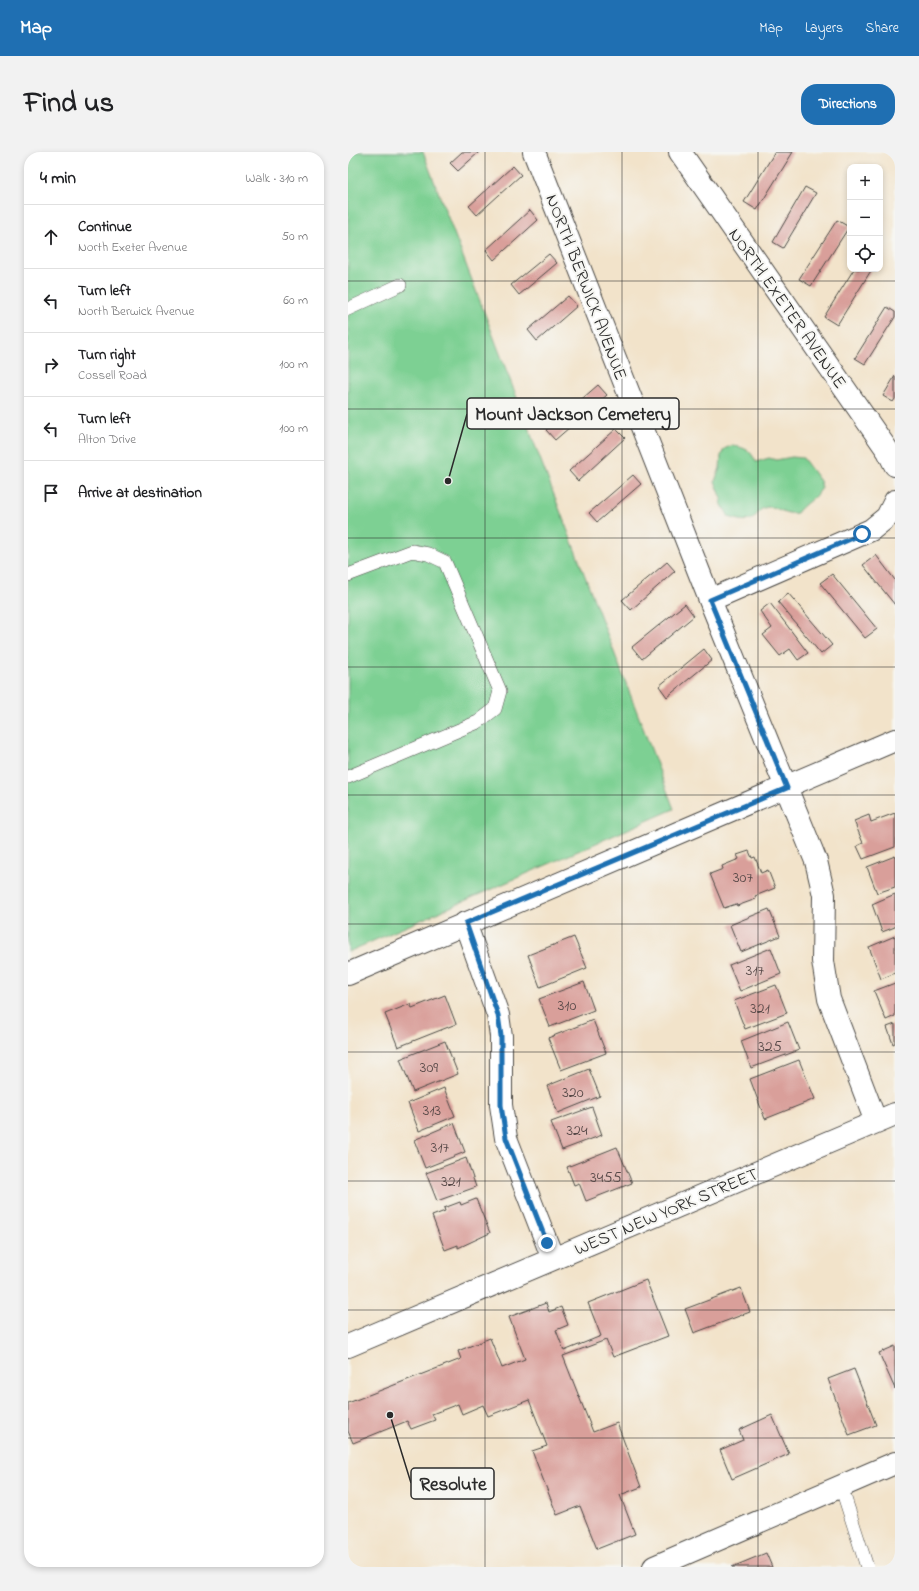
<!DOCTYPE html>
<meta charset="utf-8">
<style>
:root{--surface:#fff;--page:#f2f2f2;--text:#202124;--muted:#757577;--line:#e0e0e0;--accent:#1f6fb2}
body{margin:0;font-family:"Indie Flower",sans-serif;background:var(--page);color:var(--text)}
.controls{position:absolute;right:12px;top:12px;display:grid;overflow:hidden;border-radius:8px;box-shadow:0 2px 6px #0003}
.controls button{width:36px;height:36px;display:grid;place-items:center;padding:0;border:0;border-bottom:1px solid var(--line);background:var(--surface);color:var(--text);font:20px sans-serif}
.stop{position:absolute;width:12px;height:12px;margin:-9px;border:3px solid #1f6fb2;border-radius:50%;background:#fff}
.stop.end{background:#1f6fb2;border-color:#fff;box-shadow:0 1px 4px #0008}
.list{margin:0;padding:0;list-style:none}
h2{display:flex;justify-content:space-between;align-items:center;height:52px;margin:0;padding:0 16px;font-size:17px}
h2 small{font-size:13px;font-weight:400;color:var(--muted)}
.list li{display:grid;grid-template-columns:26px 1fr auto;gap:12px;align-items:center;box-sizing:border-box;height:64px;padding:0 16px;border-top:1px solid var(--line)}
.list b{display:block;font-size:15px;white-space:nowrap}
.list p{margin:0;font-size:13px;white-space:nowrap;color:var(--muted)}
.list em{font-size:13px;font-style:normal;color:var(--muted)}
.icon{flex:none;width:22px;height:22px;fill:none;stroke:currentColor;stroke-width:2;stroke-linecap:round;stroke-linejoin:round}
.map{position:relative;flex:none;width:547px;height:1415px;overflow:hidden;border-radius:16px}
header{display:flex;align-items:center;gap:24px;box-sizing:border-box;height:56px;padding:0 20px;background:var(--accent);color:#fff}
header strong{font-size:19px}
nav{display:flex;gap:22px;margin-inline-start:auto;font-size:14px}
.intro{display:flex;align-items:center;justify-content:space-between;box-sizing:border-box;height:96px;padding:0 24px}
h1{margin:0;font-size:28px}
.button{padding:10px 18px;border-radius:16px;background:var(--accent);color:#fff;font-size:14px;font-weight:700}
main{display:flex;gap:24px;padding:0 24px}
aside{flex:1;background:var(--surface);border-radius:16px;box-shadow:0 2px 6px #0003}
.map>svg:first-child{display:block}
.green{fill:#7dd093;stroke:#547e5f}
.building{fill:#d99f9a}
.lines{fill:none;stroke-linecap:round;stroke-linejoin:round}
.service-casing{stroke:#494743;stroke-width:14}
.minor-casing{stroke:#494743;stroke-width:24}
.service{stroke:#fff;stroke-width:13}
.minor{stroke:#fff;stroke-width:22}
.route{stroke:#1f6fb2;stroke-width:5}
.grid{fill:none;stroke:#2b2b2b;stroke-width:1;stroke-opacity:0.55}
.labels{text-anchor:middle;stroke-width:4;stroke-linejoin:round;paint-order:stroke}
.number-label{font-size:16px;fill:#564847}
.street-label{font-size:18px;fill:#2b2b2b;stroke:#f6f6f2}
.leader{fill:none;stroke:#2b2b2b;stroke-width:1.5}
.callout-dot{fill:#2b2b2b;stroke:#f6f6f2;stroke-width:1.5}
.callout{fill:#f6f6f2;stroke:#2b2b2b;stroke-width:1.5}
.callout-label{font-size:19px;text-anchor:middle;font-weight:bold;fill:#2b2b2b}
</style>
<header>
<strong>Map</strong>
<nav><a>Map</a><a>Layers</a><a>Share</a></nav>
</header>
<div class="intro"><h1>Find us</h1><a class="button">Directions</a></div>
<main>
<aside>
<h2>4 min<small>Walk · 310 m</small></h2>
<ul class="list">
<li><svg class="icon" aria-label="ahead" viewBox="0 0 24 24"><path d="M12 20V5M6 11l6-6 6 6"/></svg><div><b>Continue</b><p>North Exeter Avenue</p></div><em>50 m</em></li>
<li><svg class="icon" aria-label="left" viewBox="0 0 24 24"><path d="M17 20v-9H6M10 6l-5 5 5 5"/></svg><div><b>Turn left</b><p>North Berwick Avenue</p></div><em>60 m</em></li>
<li><svg class="icon" aria-label="right" viewBox="0 0 24 24"><path d="M7 20v-9h11M14 6l5 5-5 5"/></svg><div><b>Turn right</b><p>Cossell Road</p></div><em>100 m</em></li>
<li><svg class="icon" aria-label="left" viewBox="0 0 24 24"><path d="M17 20v-9H6M10 6l-5 5 5 5"/></svg><div><b>Turn left</b><p>Alton Drive</p></div><em>100 m</em></li>
<li><svg class="icon" aria-label="arrive" viewBox="0 0 24 24"><path d="M6 21V4h12l-3 4 3 4H6"/></svg><div><b>Arrive at destination</b></div></li>
</ul>
</aside>
<div class="map">
<svg width="547" height="1415" viewBox="0 0 547 1415">
<rect width="100%" height="100%" fill="#f6f6f2"/>
<filter id="ink" filterUnits="userSpaceOnUse"><feTurbulence type="fractalNoise" baseFrequency=".025" numOctaves="2"/><feDisplacementMap in="SourceGraphic" scale="8" xChannelSelector="R" yChannelSelector="G"/><feConvolveMatrix kernelMatrix="1 2 1 2 8 2 1 2 1" color-interpolation-filters="sRGB"/></filter>
<filter id="wash" filterUnits="userSpaceOnUse"><feTurbulence type="fractalNoise" baseFrequency=".012" numOctaves="4" result="noise"/><feDisplacementMap in="SourceGraphic" scale="16" xChannelSelector="R" yChannelSelector="G"/><feGaussianBlur stdDeviation="0.9" result="paint"/><feColorMatrix in="noise" values="0 0 0 0 0 0 0 0 0 0 0 0 0 0 0 0 0 1.4 0 .05"/><feComposite in="paint" operator="in"/></filter>
<g filter="url(#wash)">
<rect width="100%" height="100%" fill="#f2e3ca"/>
<path class="green" d="M0,0H75L326,657L0,800Z
M385,293C398,297 402,297 408,310L421,306L428,308L444,305L455,306L472,329L474,336C467,347 456,351 449,361C436,363 432,356 422,355C403,355 415,377 381,365L373,351L374,347L367,329L372,316L373,304L376,297Z"/>
<g id="blocks">
<path class="building" d="M114,0H131L110,19L102,11Z
M427,0H445L409,58L396,50Z
M165,14L173,23L129,63L121,54Z
M457,35L468,41L435,96L425,90Z
M182,58L190,68L146,108L138,98Z
M489,68L501,75L463,134L451,127Z
M201,102L209,111L171,143L163,133Z
M506,117H524L489,173L476,165Z
M220,144L229,154L189,189L180,178Z
M539,155L547,160V165L517,212L507,206Z
M547,224V247L545,250L535,244Z
M250,233L259,243L207,288L198,278Z
M268,277L277,286L230,329L221,319Z
M285,323L293,332L249,370L241,361Z
M528,403L547,428V453L515,413Z
M319,410L327,419L283,458L274,448Z
M484,422L529,477L517,486L472,431Z
M440,441L484,493L473,502L430,450Z
M422,451L460,501L450,508L442,497L432,504L415,483L424,476L412,459Z
M337,452L346,464L294,507L284,495Z
M356,497L364,508L319,545L311,534Z
M547,661V695L515,707L509,694L515,691L506,669L521,663L523,670Z
M401,699L404,706L407,705L413,721L420,718L427,736L407,744L408,747L389,754L388,752L376,756L362,722L375,717L374,714L391,707L389,703Z
M547,704V735L529,741L519,715Z
M547,742V775L534,780L524,752Z
M421,757L432,784L393,800L382,773Z
M547,784V821L533,827L521,795Z
M226,785L239,816L192,835L180,803Z
M423,796L433,822L392,839L381,813Z
M236,830L246,858L202,875L191,847Z
M547,831V864L538,868L526,839Z
M428,833L439,861L397,877L386,849Z
M97,843L108,872L50,895L37,862L62,852L64,856Z
M245,868L258,901L213,918L200,886Z
M440,870L451,898L403,916L393,889Z
M547,872V891L545,892L539,875Z
M97,889L110,922L65,940L52,907Z
M451,908L467,947L417,967L402,927Z
M241,917L252,944L210,961L199,934Z
M96,936L107,964L71,979L60,951Z
M244,955L254,983L214,998L203,970Z
M106,971L117,1000L77,1016L66,988Z
M269,995L284,1031L238,1049L231,1031L226,1033L219,1015Z
M118,1006L128,1035L89,1049L78,1021Z
M128,1047L142,1081L110,1096V1093L97,1098L84,1064L97,1059L96,1056L112,1050L113,1053Z
M298,1128L320,1184L265,1205L258,1188L215,1204L245,1280L269,1271L293,1335L272,1343L287,1382L249,1397L232,1354L209,1363L184,1299L199,1294L181,1248L140,1264L135,1253L114,1262L110,1252L84,1262L87,1268L63,1277L59,1269L5,1291L0,1279V1251L113,1207L110,1199L142,1186L154,1216L177,1207L161,1165L198,1151L201,1160L213,1155L220,1173L208,1178L216,1199L253,1184L240,1151Z
M393,1136L402,1160L346,1181L337,1157Z
M547,1194V1237L531,1201Z
M506,1217L528,1273L501,1283L480,1227Z
M424,1263L441,1302L384,1327L372,1298L395,1288L391,1278Z
M418,1401L424,1415H384Z"/>
</g>
</g>
<g filter="url(#ink)">
<use href="#blocks" fill-opacity="0" stroke="#494743" stroke-width="1"/>
<g class="lines">
<defs>
<path id="service" d="M0,157L52,133
M0,423L64,399L80,402L97,410L152,539L147,557L130,570L0,625
M493,1334L519,1415"/>
<path id="minor" d="M186,0L362,448L468,709L476,743L475,809L481,847L528,970
M332,0L540,299L547,313
M362,448L523,378L539,365L547,349
M117,771L150,863L153,884V953L158,986L205,1107
M0,822L547,588
M0,1194L547,962
M306,1415L547,1311"/>
</defs>
<use href="#service" class="service-casing"/>
<use href="#minor" class="minor-casing"/>
<use href="#service" class="service"/>
<use href="#minor" class="minor"/>
</g>
</g>
<g class="lines" filter="url(#ink)">
<path class="route" d="M199,1091L158,986L153,953V884L150,863L118,771L439,636L362,448L514,382"/>
</g>
<path class="grid" d="M137,0V1415M274,0V1415M410,0V1415M0,129H547M0,257H547M0,386H547M0,515H547M0,643H547M0,772H547M0,900H547M0,1029H547M0,1158H547M0,1286H547"/>
<g class="labels">
<g class="number-label">
<text x="395" y="730">307</text>
<text x="407" y="823">317</text>
<text x="219" y="858">310</text>
<text x="412" y="861">321</text>
<text x="422" y="899">325</text>
<text x="81" y="920">309</text>
<text x="225" y="945">320</text>
<text x="84" y="963">313</text>
<text x="229" y="983">324</text>
<text x="92" y="1000">317</text>
<text x="258" y="1030">3455</text>
<text x="103" y="1034">321</text>
</g>
<g class="street-label">
<text transform="translate(239 135) rotate(69)" y="6">NORTH BERWICK AVENUE</text>
<text transform="translate(440 156) rotate(55)" y="6">NORTH EXETER AVENUE</text>
<text transform="translate(318 1059) rotate(-23)" y="6">WEST NEW YORK STREET</text>
</g>
</g>
<path class="leader" d="M100 329L119 262M42 1263L63 1331"/>
<g class="callout-dot">
<circle cx="100" cy="329" r="4"/>
<circle cx="42" cy="1263" r="4"/>
</g>
<g class="callout">
<rect x="119" y="246" width="212" height="31" rx="4"/>
<rect x="63" y="1316" width="83" height="31" rx="4"/>
</g>
<g class="callout-label">
<text x="225" y="268">Mount Jackson Cemetery</text>
<text x="105" y="1338">Resolute</text>
</g>
</svg>
<div class="controls">
<button>+</button>
<button>−</button>
<button><svg class="icon" aria-label="locate" viewBox="0 0 24 24"><circle cx="12" cy="12" r="6"/><path d="M12 2v4M12 18v4M2 12h4M18 12h4"/></svg></button>
</div>
<div class="stop" style="left:514px;top:382px"></div>
<div class="stop end" style="left:199px;top:1091px"></div>
</div>
</main>
